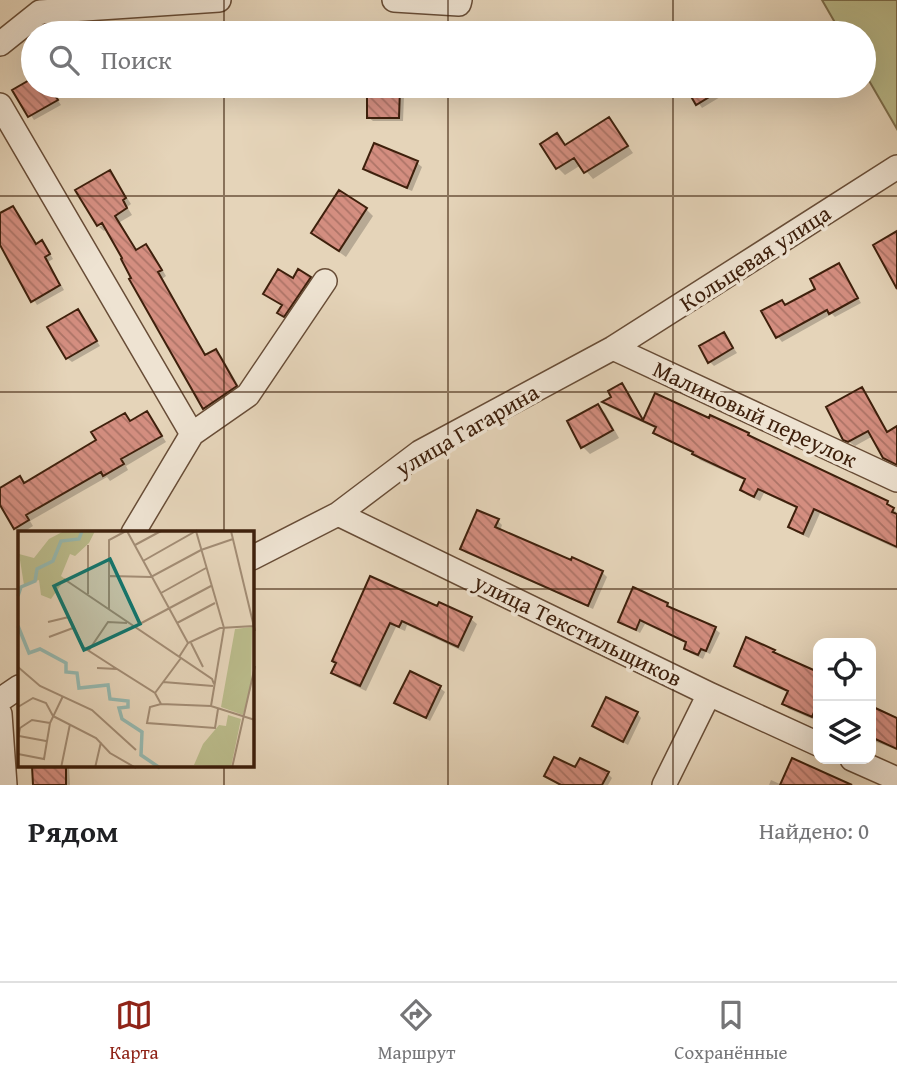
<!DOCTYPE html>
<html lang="ru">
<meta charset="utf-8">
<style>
:root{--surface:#fff;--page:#f2f2f2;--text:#202124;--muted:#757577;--line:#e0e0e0;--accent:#8f2418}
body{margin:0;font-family:"Gentium Book Plus",serif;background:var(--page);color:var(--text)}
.controls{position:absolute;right:21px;bottom:21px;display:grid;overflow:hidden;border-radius:14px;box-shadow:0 7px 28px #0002}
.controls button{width:63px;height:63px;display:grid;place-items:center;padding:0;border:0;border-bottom:2px solid var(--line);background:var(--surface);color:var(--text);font:35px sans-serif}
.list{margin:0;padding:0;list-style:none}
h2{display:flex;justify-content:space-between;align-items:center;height:91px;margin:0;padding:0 28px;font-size:30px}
h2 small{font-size:23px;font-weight:400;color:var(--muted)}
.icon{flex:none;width:38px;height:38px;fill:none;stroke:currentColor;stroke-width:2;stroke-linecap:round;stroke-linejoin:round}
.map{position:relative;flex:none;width:897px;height:785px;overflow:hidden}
.search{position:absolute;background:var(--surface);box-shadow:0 7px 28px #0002;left:21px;right:21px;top:21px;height:77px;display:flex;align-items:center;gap:18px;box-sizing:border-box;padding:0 24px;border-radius:38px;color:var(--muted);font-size:26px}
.sheet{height:196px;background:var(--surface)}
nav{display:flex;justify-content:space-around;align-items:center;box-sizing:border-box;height:98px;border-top:2px solid var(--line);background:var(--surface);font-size:19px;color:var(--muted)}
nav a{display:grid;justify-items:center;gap:4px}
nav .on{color:var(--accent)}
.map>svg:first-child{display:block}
.grass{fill:#babb8b;stroke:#7c6e4c;stroke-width:2}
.shadow{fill:#0003}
.building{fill:url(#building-back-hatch);stroke:#3e200c;stroke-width:2}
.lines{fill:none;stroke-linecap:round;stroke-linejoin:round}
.street-casing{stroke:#684d37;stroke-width:26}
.street{stroke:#eee3d2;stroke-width:23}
.grid{fill:none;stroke:#3e200c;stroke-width:2;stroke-opacity:0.55}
.labels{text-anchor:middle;stroke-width:7;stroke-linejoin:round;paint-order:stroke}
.street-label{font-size:23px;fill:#3e200c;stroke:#eee3d2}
.inset-river{fill:none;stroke:#96b8af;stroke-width:3.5}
.inset-road{fill:none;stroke:#a28c74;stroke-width:2}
.view{fill:#0f766e;fill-opacity:0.15;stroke:#0f766e;stroke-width:3.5}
.inset-edge{fill:none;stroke:#3e200c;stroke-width:3.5}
</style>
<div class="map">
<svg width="897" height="785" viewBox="0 0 897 785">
<defs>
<pattern id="building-back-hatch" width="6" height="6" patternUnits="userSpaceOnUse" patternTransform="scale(1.75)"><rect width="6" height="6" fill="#d48e80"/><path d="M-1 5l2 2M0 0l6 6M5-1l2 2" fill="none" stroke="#ad7467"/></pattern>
</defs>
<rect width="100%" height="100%" fill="#e5d4b9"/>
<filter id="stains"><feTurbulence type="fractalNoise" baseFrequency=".00286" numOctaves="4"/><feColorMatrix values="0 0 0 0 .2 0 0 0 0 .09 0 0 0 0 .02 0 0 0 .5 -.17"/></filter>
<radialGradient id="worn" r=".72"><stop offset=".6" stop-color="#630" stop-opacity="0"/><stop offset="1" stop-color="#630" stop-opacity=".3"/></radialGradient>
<path class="grass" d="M822,0H897V129L864,72V33H841Z"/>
<path class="shadow" d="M369,30H407L410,33H369Z
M33,80V86H53L60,97L57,99L61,105L34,120L15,91Z
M687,86H727L730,91L702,108Z
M399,91L404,96L403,121H373L368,117Z
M609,119L633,153L593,179L581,165L565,175L558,168L557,135L566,146Z
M417,163L422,167L412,191L369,173L365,169Z
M110,172L131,204L127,207L132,215L120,222L137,251L146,246L152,252L166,276L162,279L207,356L216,351L222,357L242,392L210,414L205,408L131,280L134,278L107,229L104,231L99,227L110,220Z
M13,208L37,245L46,247L53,259L48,262L64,290L37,305L0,243V215Z
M366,209L373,216L346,257L313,233Z
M839,265L861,303L835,317L832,314L782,342L778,337L782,302L786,306L818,289Z
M310,279L314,283L289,320L279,313L283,306L265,294L293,280Z
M78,311L100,346L72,362L67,358Z
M724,334L737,353L714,366L710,362Z
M622,385L628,391L644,421L887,502L897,513V549L820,513L809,538L796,532L790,527L798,509L764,493L760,501L747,495L742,490L746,481L700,460L695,454L661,438L655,433L657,429L609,407L605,403L614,397Z
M862,390L867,395L888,433L897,428V466L885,457L873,436L855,446L845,439Z
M598,406L605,413L619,438L590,454L583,447Z
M147,413L166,442L126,466L128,470L110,481L107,477L30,521L33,526L22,533L16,528L0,501V490L20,478L26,484L98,441L125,415L131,422Z
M498,521L502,525L500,531L572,562L602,572L607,577L593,609L466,553L462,549Z
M371,578L437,608L439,604L471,619L477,624L464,652L407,625L405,631L396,627L366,691L339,678L333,672Z
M667,604L671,609L715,629L720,633L710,654L706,652L703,659L690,653L686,649L688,644L645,624L640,633L620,622Z
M774,651L780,657L818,675L817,721L789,709L784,704L789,693L741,671L736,666Z
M440,688L445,692L430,721L396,703Z
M871,699L875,703L873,706L897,717V750L871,740Z
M637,713L641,718L628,745L594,726Z
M34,766H69L70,785H35Z
M608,774L612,778L608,785H559L546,776Z
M771,780L782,785H841H769Z"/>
<path class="building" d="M33,78V86H49L58,100L28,117L12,90Z
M685,86H727L696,105Z
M367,89H400L399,118H367Z
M609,117L628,146L584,173L574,158L556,169L540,144L557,133L565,145Z
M374,143L418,161L407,188L363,169Z
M110,170L126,198L123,200L127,208L115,216L136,250L146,244L162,270L158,272L205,355L216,349L237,386L203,409L129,279L131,278L121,259L122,258L102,223L97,226L75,190Z
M339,190L367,208L339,251L311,233Z
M13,206L36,244L42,240L50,254L45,257L60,285L31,302L0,245V213Z
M897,231V289L873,245Z
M839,263L858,298L829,314L827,310L776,338L761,311L782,300L785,305L815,289L810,279Z
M278,269L293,278L298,269L311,277L284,317L277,313L282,305L263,294Z
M78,309L97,341L66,359L47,327Z
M724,332L733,348L708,363L699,346Z
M622,383L643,420L655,393L709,418L710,415L749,433L748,435L888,501L887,504L894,508L892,512L897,514V547L814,509L803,534L788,527L797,507L758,489L754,497L740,490L745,479L692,454L693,452L653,433L656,427L602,402L611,397L608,391Z
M862,387L887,432L897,426V465L883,458L868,431L848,442L843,440L826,407Z
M598,404L613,430L581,448L567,421Z
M147,411L162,436L121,459L124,464L103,476L101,472L26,515L29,520L14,529L0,505V488L20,476L24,483L96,440L91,432L125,413L130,421Z
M477,510L499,519L495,527L571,560L572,557L603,571L588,606L460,549Z
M370,576L437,606L439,602L472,617L458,647L402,621L399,627L390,623L360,686L331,673L336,663L332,661Z
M633,587L668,603L667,606L716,627L706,651L701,649L698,655L684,649L686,642L640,620L636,630L618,622Z
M746,637L775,650L773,652L818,672V702L812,717L782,704L788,691L734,666Z
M410,671L441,686L426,718L394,703Z
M606,697L638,712L623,742L592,726Z
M871,706L897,718V749L871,737Z
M554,757L575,767L580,758L609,772L602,785H561L544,776Z
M792,758L852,785H780Z
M32,766H66V785H33Z"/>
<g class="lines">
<defs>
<path id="street" d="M394,0L459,4L460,0
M0,44L40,12L219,0
M0,105L192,434L133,533
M613,348L897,480
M192,434L248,395L325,281
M338,514L709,694L818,744
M252,558L338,514L420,452L613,348L897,167
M0,700L19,687
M0,714L5,785
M852,759L897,779
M664,785L709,694"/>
</defs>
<use href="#street" class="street-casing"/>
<use href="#street" class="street"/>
</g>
<path class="grid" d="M224,0V33M448,0V33M673,0V33M224,86V533M448,86V785M673,86V785M0,196H897M0,392H897M0,589H19M252,589H897M224,766V785"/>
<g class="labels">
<g class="street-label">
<text transform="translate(755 258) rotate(-33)" y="8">Кольцевая улица</text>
<text transform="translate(755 414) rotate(25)" y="8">Малиновый переулок</text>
<text transform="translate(467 430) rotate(-30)" y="8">улица Гагарина</text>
<text transform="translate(578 630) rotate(26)" y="8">улица Текстильщиков</text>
</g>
</g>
<g transform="translate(18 531)">
<rect width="236" height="236" fill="#e5d4b9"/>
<path d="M77,0L71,12L57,25L52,23L43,45L47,48L33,68L23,64L21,49L6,54L1,23L16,27L31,8L46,0ZM234,96L233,157L225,184L203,176L217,98ZM210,184L223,188L213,236L176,234L185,213L201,194L208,195Z" fill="#babb8b"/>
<path class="inset-river" d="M0,65L3,56L17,50L19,38L35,30L43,10L61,8L64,0M0,95L11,122L22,118L48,132V141L59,142L61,157L90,154L92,168L110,170V176L101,177L104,188L124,201L123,224L142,237"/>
<path class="inset-road" d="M109,0L170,112M213,0L237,100M70,14V63M117,14L143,0M125,30L178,0L206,97L193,175M92,45L133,46L183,19L215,8M46,48L194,148L196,153M143,62L188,37M91,78V9L108,0M30,91L51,86L65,116L99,138M159,92L197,72M116,96L193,55M31,106L55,97M173,112L185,136M71,119L90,91L109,92M161,126L170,112L202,97L236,95M0,136L22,155L74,179L118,219M79,137L99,138L137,162L143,173M145,151L195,155M137,162L163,127M0,176L15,167L28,172L35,185M200,178L197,197L129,192L132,176L143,173L193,175L237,189M35,185L78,207L92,222L118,237M1,205L28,210M0,207L2,197L14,189L32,192M0,223L26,228L32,192L45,165M43,237L52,193M77,237L83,211M214,237L237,135"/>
<path class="view" d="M92,28L122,93L66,119L36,55Z"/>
<rect width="236" height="236" class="inset-edge"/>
</g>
<rect width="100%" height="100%" filter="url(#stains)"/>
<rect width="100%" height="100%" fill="url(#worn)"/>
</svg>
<div class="controls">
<button><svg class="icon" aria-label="locate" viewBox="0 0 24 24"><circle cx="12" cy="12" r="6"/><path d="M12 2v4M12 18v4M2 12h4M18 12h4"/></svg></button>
<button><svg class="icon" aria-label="layers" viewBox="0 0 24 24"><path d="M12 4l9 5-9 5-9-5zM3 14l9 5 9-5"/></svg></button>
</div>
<div class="search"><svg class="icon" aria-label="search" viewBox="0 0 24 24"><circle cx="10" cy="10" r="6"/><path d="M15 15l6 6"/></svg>Поиск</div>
</div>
<section class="sheet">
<h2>Рядом<small>Найдено: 0</small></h2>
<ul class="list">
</ul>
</section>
<nav>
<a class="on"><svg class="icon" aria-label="map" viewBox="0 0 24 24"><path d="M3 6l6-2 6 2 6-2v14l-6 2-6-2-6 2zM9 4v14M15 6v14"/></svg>Карта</a>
<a><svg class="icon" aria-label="directions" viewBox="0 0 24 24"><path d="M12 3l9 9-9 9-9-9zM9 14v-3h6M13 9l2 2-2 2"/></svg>Маршрут</a>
<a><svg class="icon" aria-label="saved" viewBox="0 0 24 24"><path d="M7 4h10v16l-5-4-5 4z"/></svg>Сохранённые</a>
</nav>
